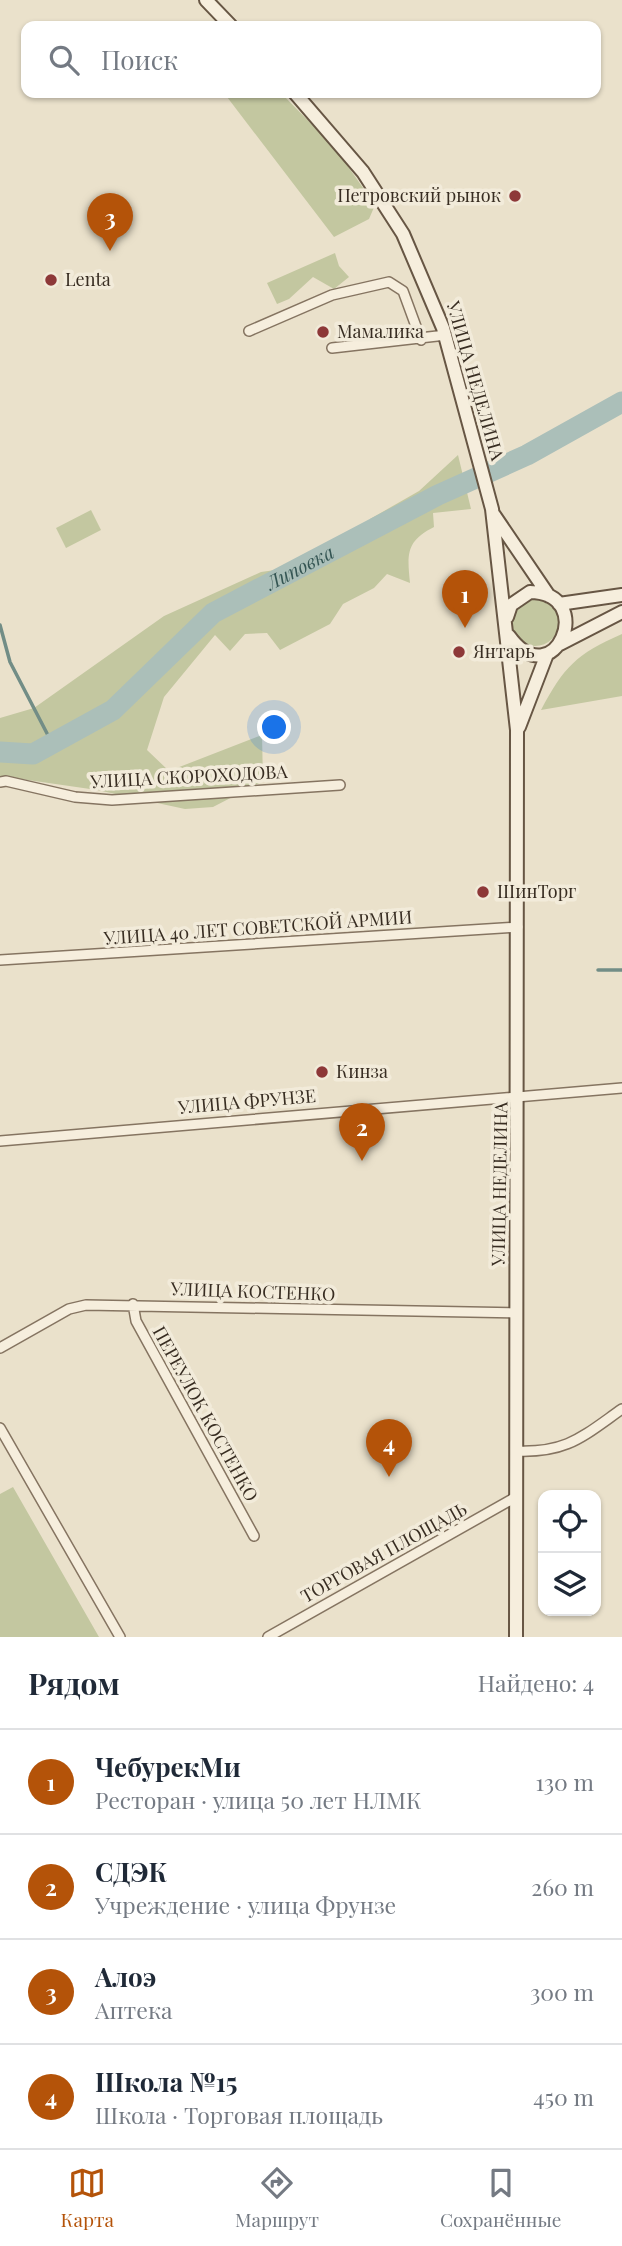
<!DOCTYPE html>
<html lang="ru">
<meta charset="utf-8">
<style>
:root{--surface:#fff;--page:#f2f2f3;--text:#1f2937;--muted:#747a83;--line:#e0e1e3;--accent:#b45309}
body{margin:0;font-family:"Playfair Display",serif;background:var(--page);color:var(--text)}
.controls{position:absolute;right:21px;bottom:21px;display:grid;overflow:hidden;border-radius:14px;box-shadow:0 2px 5px #0004}
.controls button{width:63px;height:63px;display:grid;place-items:center;padding:0;border:0;border-bottom:2px solid var(--line);background:var(--surface);color:var(--text);font:35px sans-serif}
.you{position:absolute;left:275px;top:728px;width:24px;height:24px;margin:-18px;border:5px solid #fff;border-radius:50%;background:#1a73e8;box-shadow:0 0 0 10px #1a73e833}
.badge{display:grid;place-items:center;width:46px;height:46px;border-radius:50%;background:var(--accent);color:#fff;font-size:23px;font-weight:700}
.pin{position:absolute;translate:-50% -58px;filter:drop-shadow(0 2px 4px #0008)}
.pin::after{content:'';position:absolute;top:37px;width:24px;height:21px;background:inherit;clip-path:polygon(0 0,100% 0,50% 100%)}
.list{margin:0;padding:0;list-style:none}
h2{display:flex;justify-content:space-between;align-items:center;height:91px;margin:0;padding:0 28px;font-size:30px}
h2 small{font-size:23px;font-weight:400;color:var(--muted)}
.list li{display:grid;grid-template-columns:46px 1fr auto;gap:21px;align-items:center;box-sizing:border-box;height:105px;padding:0 28px;border-top:2px solid var(--line)}
.list b{display:block;font-size:26px;white-space:nowrap}
.list p{margin:0;font-size:23px;white-space:nowrap;color:var(--muted)}
.list em{font-size:23px;font-style:normal;color:var(--muted)}
.icon{flex:none;width:38px;height:38px;fill:none;stroke:currentColor;stroke-width:2;stroke-linecap:round;stroke-linejoin:round}
.map{position:relative;flex:none;width:622px;height:1637px;overflow:hidden}
.search{position:absolute;background:var(--surface);box-shadow:0 2px 5px #0004;left:21px;right:21px;top:21px;height:77px;display:flex;align-items:center;gap:18px;box-sizing:border-box;padding:0 24px;border-radius:14px;color:var(--muted);font-size:26px}
.sheet{height:511px;background:var(--surface)}
nav{display:flex;justify-content:space-around;align-items:center;box-sizing:border-box;height:98px;border-top:2px solid var(--line);background:var(--surface);font-size:19px;color:var(--muted)}
nav a{display:grid;justify-items:center;gap:4px}
nav .on{color:var(--accent)}
.map>svg:first-child{display:block}
.green{fill:#c3c7a0}
.lines{fill:none;stroke-linecap:round;stroke-linejoin:round}
.stream{stroke:#728d86;stroke-width:3.5}
.river{stroke:#abbfb9;stroke-width:21}
.minor-casing{stroke:#857461;stroke-width:12}
.secondary-casing{stroke:#675644;stroke-width:16}
.minor{stroke:#f6eedd;stroke-width:9}
.secondary{stroke:#f6eedd;stroke-width:12}
.poi-dot{fill:#8d3838;stroke:#f2ebda;stroke-width:2.5}
.labels{text-anchor:middle;stroke-width:7;stroke-linejoin:round;paint-order:stroke}
.poi-label{font-size:18px;fill:#382d22;stroke:#f2ebda;text-anchor:start}
.street-label{font-size:18px;fill:#382d22;stroke:#f2ebda}
.water-label{font-size:19px;font-style:italic;fill:#345553;stroke:#f2ebda}
</style>
<div class="map">
<svg width="622" height="1637" viewBox="0 0 622 1637">
<rect width="100%" height="100%" fill="#eae1cb"/>
<path class="green" d="M224,93H281L335,148L375,205L369,219L334,237Z
M335,253L339,266L349,277L334,289L313,277L289,299L277,304L267,283Z
M458,455L471,509L433,513L434,527C406,541 407,554 410,583L387,574L374,588L343,604L330,624L280,650L267,633L245,634L230,651L215,635L164,697L147,750L169,771L262,735L263,781L213,807L185,809L97,790L0,776V718L34,708L164,616L261,572L332,562L339,554L372,537L370,519L419,491Z
M91,510L101,530L66,548L56,528Z
M511 622a24 24 0 1 1 48 0a24 24 0 1 1-48 0Z
M622,634V696L541,710C564,667 576,654 622,634Z
M13,1487L99,1637H0V1494Z"/>
<g class="lines">
<path class="stream" d="M0,625L10,662L52,743
M598,970H622"/>
<path class="river" id="s1" d="M0,752L33,754L113,710L213,613L438,495L527,455L622,402"/>
<defs>
<path id="minor" d="M249,331L332,295L389,282L403,291L421,340
M332,348L446,335
M0,782L6,781L75,797L112,800L340,785
M0,960L518,927
M0,1141L622,1088
M133,1304L136,1321L254,1536
M0,1348L69,1309L86,1305L517,1313
M0,1428L120,1637
M516,1451C567,1453 582,1437 622,1409
M268,1637L516,1497"/>
<path id="secondary" d="M206,0L231,26
M295,93L363,172L403,234L443,328L492,509L517,730L516,1637
M494,515L549,596
M559,604L622,595
M507,617L511,605L530,592C599,593 554,698 509,636
M560,644L622,612
M519,727L547,654"/>
</defs>
<use href="#minor" class="minor-casing"/>
<use href="#secondary" class="secondary-casing"/>
<use href="#minor" class="minor"/>
<use href="#secondary" class="secondary"/>
</g>
<g class="poi-dot">
<circle cx="515" cy="196" r="7"/>
<circle cx="51" cy="280" r="7"/>
<circle cx="323" cy="332" r="7"/>
<circle cx="459" cy="652" r="7"/>
<circle cx="483" cy="892" r="7"/>
<circle cx="322" cy="1072" r="7"/>
</g>
<g class="labels">
<g class="poi-label">
<text x="501" y="202" text-anchor="end">Петровский рынок</text>
<text x="65" y="286">Lenta</text>
<text x="337" y="338">Мамалика</text>
<text x="473" y="658">Янтарь</text>
<text x="497" y="898">ШинТорг</text>
<text x="336" y="1078">Кинза</text>
</g>
<g class="street-label">
<text transform="translate(475 381) rotate(74)" y="6">УЛИЦА НЕДЕЛИНА</text>
<text transform="translate(189 777) rotate(-3)" y="6">УЛИЦА СКОРОХОДОВА</text>
<text transform="translate(258 928) rotate(-4)" y="6">УЛИЦА 40 ЛЕТ СОВЕТСКОЙ АРМИИ</text>
<text transform="translate(247 1102) rotate(-5)" y="6">УЛИЦА ФРУНЗЕ</text>
<text transform="translate(500 1184) rotate(-89)" y="6">УЛИЦА НЕДЕЛИНА</text>
<text transform="translate(253 1292) rotate(2)" y="6">УЛИЦА КОСТЕНКО</text>
<text transform="translate(205 1414) rotate(61)" y="6">ПЕРЕУЛОК КОСТЕНКО</text>
<text transform="translate(384 1553) rotate(-29)" y="6">ТОРГОВАЯ ПЛОЩАДЬ</text>
</g>
<g class="water-label">
<text dy="7" stroke="none"><textPath href="#s1" startOffset="362">Липовка</textPath></text>
</g>
</g>
</svg>
<div class="controls">
<button><svg class="icon" aria-label="locate" viewBox="0 0 24 24"><circle cx="12" cy="12" r="6"/><path d="M12 2v4M12 18v4M2 12h4M18 12h4"/></svg></button>
<button><svg class="icon" aria-label="layers" viewBox="0 0 24 24"><path d="M12 4l9 5-9 5-9-5zM3 14l9 5 9-5"/></svg></button>
</div>
<div class="you"></div>
<div class="pin badge" style="left:465px;top:628px">1</div>
<div class="pin badge" style="left:362px;top:1161px">2</div>
<div class="pin badge" style="left:110px;top:251px">3</div>
<div class="pin badge" style="left:389px;top:1477px">4</div>
<div class="search"><svg class="icon" aria-label="search" viewBox="0 0 24 24"><circle cx="10" cy="10" r="6"/><path d="M15 15l6 6"/></svg>Поиск</div>
</div>
<section class="sheet">
<h2>Рядом<small>Найдено: 4</small></h2>
<ul class="list">
<li><span class="badge">1</span><div><b>ЧебурекМи</b><p>Ресторан · улица 50 лет НЛМК</p></div><em>130 m</em></li>
<li><span class="badge">2</span><div><b>СДЭК</b><p>Учреждение · улица Фрунзе</p></div><em>260 m</em></li>
<li><span class="badge">3</span><div><b>Алоэ</b><p>Аптека</p></div><em>300 m</em></li>
<li><span class="badge">4</span><div><b>Школа №15</b><p>Школа · Торговая площадь</p></div><em>450 m</em></li>
</ul>
</section>
<nav>
<a class="on"><svg class="icon" aria-label="map" viewBox="0 0 24 24"><path d="M3 6l6-2 6 2 6-2v14l-6 2-6-2-6 2zM9 4v14M15 6v14"/></svg>Карта</a>
<a><svg class="icon" aria-label="directions" viewBox="0 0 24 24"><path d="M12 3l9 9-9 9-9-9zM9 14v-3h6M13 9l2 2-2 2"/></svg>Маршрут</a>
<a><svg class="icon" aria-label="saved" viewBox="0 0 24 24"><path d="M7 4h10v16l-5-4-5 4z"/></svg>Сохранённые</a>
</nav>
